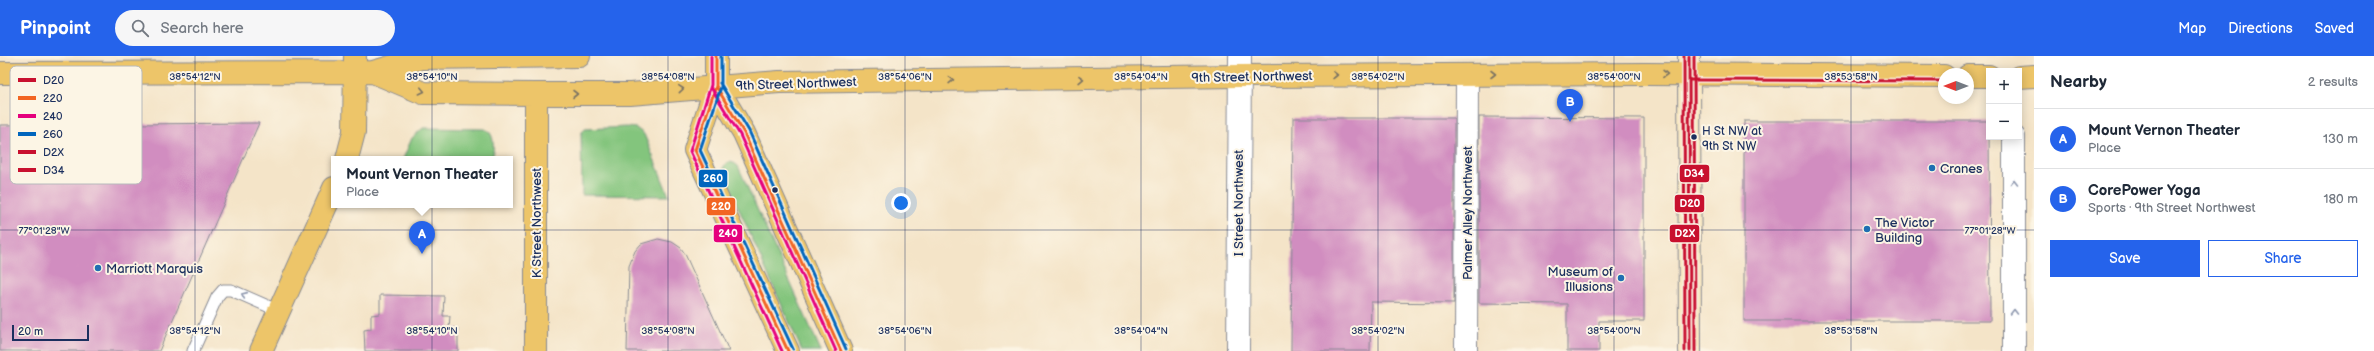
<!DOCTYPE html>
<meta charset="utf-8">
<style>
:root{--surface:#fff;--page:#f6f6f7;--text:#1f2937;--muted:#747a83;--line:#e0e1e3;--accent:#2563eb}
body{margin:0;font-family:"Balsamiq Sans",sans-serif;background:var(--page);color:var(--text)}
.controls{position:absolute;right:12px;top:12px;display:grid;overflow:hidden;border-radius:0px;box-shadow:0 2px 10px #0003}
.controls button{width:36px;height:36px;display:grid;place-items:center;padding:0;border:0;border-bottom:1px solid var(--line);background:var(--surface);color:var(--text);font:20px sans-serif}
.compass{position:absolute;left:1938px;top:12px;width:36px;height:36px;border-radius:50%;background:var(--surface);box-shadow:0 2px 10px #0003;rotate:270deg}
.scale{position:absolute;left:12px;bottom:10px;width:77px;box-sizing:border-box;padding-left:4px;border:2px solid #1b2f5e;border-top:0;font-size:11px;line-height:14px;white-space:nowrap;color:#1b2f5e;-webkit-text-stroke:3px #fcf5e5;paint-order:stroke}
.you{position:absolute;left:901px;top:147px;width:14px;height:14px;margin:-10px;border:3px solid #fff;border-radius:50%;background:#1a73e8;box-shadow:0 0 0 6px #1a73e833}
.badge{display:grid;place-items:center;width:26px;height:26px;border-radius:50%;background:var(--accent);color:#fff;font-size:13px;font-weight:700}
.pin{position:absolute;translate:-50% -33px;filter:drop-shadow(0 1px 2px #0008)}
.pin::after{content:'';position:absolute;top:21px;width:14px;height:12px;background:inherit;clip-path:polygon(0 0,100% 0,50% 100%)}
.popup{position:absolute;left:331px;top:100px;width:182px;height:52px;box-sizing:border-box;display:grid;place-content:center;border-radius:0px;background:var(--surface);filter:drop-shadow(0 1px 3px #0005);font-size:13px;white-space:nowrap;color:var(--muted)}
.popup b{font-size:15px;color:var(--text)}
.popup::after{content:'';position:absolute;left:50%;top:100%;margin-left:-8px;border:8px solid transparent;border-top-color:var(--surface)}
.list{margin:0;padding:0;list-style:none}
h2{display:flex;justify-content:space-between;align-items:center;height:52px;margin:0;padding:0 16px;font-size:17px}
h2 small{font-size:13px;font-weight:400;color:var(--muted)}
.list li{display:grid;grid-template-columns:26px 1fr auto;gap:12px;align-items:center;box-sizing:border-box;height:60px;padding:0 16px;border-top:1px solid var(--line)}
.list b{display:block;font-size:15px;white-space:nowrap}
.list p{margin:0;font-size:13px;white-space:nowrap;color:var(--muted)}
.list em{font-size:13px;font-style:normal;color:var(--muted)}
.actions{display:flex;gap:8px;padding:12px 16px}
.actions a{flex:1;padding:9px 0;border:1px solid var(--accent);border-radius:0px;text-align:center;font-size:14px;color:var(--accent)}
.actions .main{background:var(--accent);color:#fff}
.icon{flex:none;width:22px;height:22px;fill:none;stroke:currentColor;stroke-width:2;stroke-linecap:round;stroke-linejoin:round}
.map{position:relative;flex:none;width:2034px;height:295px;overflow:hidden}
header{display:flex;align-items:center;gap:24px;box-sizing:border-box;height:56px;padding:0 20px;background:var(--accent);color:#fff}
header strong{font-size:19px}
nav{display:flex;gap:22px;margin-inline-start:auto;font-size:14px}
.search{width:280px;height:36px;background:var(--page);display:flex;align-items:center;gap:10px;box-sizing:border-box;padding:0 14px;border-radius:22px;color:var(--muted);font-size:15px}
main{display:flex}
aside{flex:1;background:var(--surface)}
.map>svg:first-child{display:block}
.green{fill:#83c57d;stroke:#4f7a6e}
.building{fill:#d18dc0}
.lines{fill:none;stroke-linecap:round;stroke-linejoin:round}
.lane-casing{stroke:#888a93;stroke-width:13}
.street-casing{stroke:#888a93;stroke-width:24}
.secondary-casing{stroke:#888a93;stroke-width:24}
.primary-casing{stroke:#888a93;stroke-width:24}
.lane{stroke:#fff;stroke-width:11}
.street{stroke:#fff;stroke-width:22}
.secondary{stroke:#f8e8c3;stroke-width:22}
.primary{stroke:#edc569;stroke-width:22}
.bus-1-casing{stroke:#fcf5e5;stroke-width:6}
.bus-2-casing{stroke:#fcf5e5;stroke-width:6}
.bus-3-casing{stroke:#fcf5e5;stroke-width:6}
.bus-4-casing{stroke:#fcf5e5;stroke-width:6}
.bus-5-casing{stroke:#fcf5e5;stroke-width:6}
.bus-6-casing{stroke:#fcf5e5;stroke-width:6}
.bus-1{stroke:#c8102e;stroke-width:3}
.bus-2{stroke:#f26522;stroke-width:3}
.bus-3{stroke:#e5007d;stroke-width:3}
.bus-4{stroke:#0065bd;stroke-width:3}
.bus-5{stroke:#c8102e;stroke-width:3}
.bus-6{stroke:#c8102e;stroke-width:3}
.oneway{stroke:#797263}
.oneway2{stroke:#8d97ae}
.ticks{fill:none;stroke:#1b2f5e;stroke-width:1;stroke-opacity:0.45}
.bus-dot{fill:#1b2f5e;stroke:#fcf5e5;stroke-width:1.5}
.poi-dot{fill:#1f6fb2;stroke:#fcf5e5;stroke-width:1.5}
.labels{text-anchor:middle;stroke-width:4;stroke-linejoin:round;paint-order:stroke}
.bus-label{font-size:12px;fill:#1b2f5e;stroke:#fcf5e5;text-anchor:start}
.street-label{font-size:13px;fill:#1b2f5e;stroke:#fcf5e5}
.poi-label{font-size:13px;fill:#1b2f5e;stroke:#fcf5e5;text-anchor:start}
.key{fill:#fcf5e5;stroke:#b8babc;stroke-width:1}
.key-label{font-size:11px;fill:#1b2f5e}
.ticks-label{font-size:10px;text-anchor:middle;fill:#1b2f5e;stroke:#fcf5e5;stroke-width:4;stroke-linejoin:round;paint-order:stroke}
.line-badge{stroke:#fcf5e5;stroke-width:1.5}
.badge-label{font-size:11px;text-anchor:middle;font-weight:bold;fill:#fff}
</style>
<header>
<strong>Pinpoint</strong>
<div class="search"><svg class="icon" aria-label="search" viewBox="0 0 24 24"><circle cx="10" cy="10" r="6"/><path d="M15 15l6 6"/></svg>Search here</div>
<nav><a>Map</a><a>Directions</a><a>Saved</a></nav>
</header>
<main>
<div class="map">
<svg width="2034" height="295" viewBox="0 0 2034 295">
<rect width="100%" height="100%" fill="#fcf5e5"/>
<filter id="ink" filterUnits="userSpaceOnUse"><feTurbulence type="fractalNoise" baseFrequency=".025" numOctaves="2"/><feDisplacementMap in="SourceGraphic" scale="8" xChannelSelector="R" yChannelSelector="G"/><feConvolveMatrix kernelMatrix="1 2 1 2 8 2 1 2 1" color-interpolation-filters="sRGB"/></filter>
<filter id="wash" filterUnits="userSpaceOnUse"><feTurbulence type="fractalNoise" baseFrequency=".012" numOctaves="4" result="noise"/><feDisplacementMap in="SourceGraphic" scale="16" xChannelSelector="R" yChannelSelector="G"/><feGaussianBlur stdDeviation="0.9" result="paint"/><feColorMatrix in="noise" values="0 0 0 0 0 0 0 0 0 0 0 0 0 0 0 0 0 1.4 0 .05"/><feComposite in="paint" operator="in"/></filter>
<g filter="url(#wash)">
<rect width="100%" height="100%" fill="#f4e4c8"/>
<path class="green" d="M627,71L636,72L644,78L669,140L582,139L581,77L585,73Z
M423,72L485,73C496,78 493,92 493,103H403L412,82Z
M731,105L738,110L821,295H802L722,115L724,110Z"/>
<g id="blocks">
<path class="building" d="M1479,61L1644,62V265H1599V295H1567V248L1479,247Z
M1293,62H1454V247L1371,246L1370,295H1291Z
M1744,65H1989L1990,265H1744Z
M259,67L159,295H0V69Z
M658,183L672,186L681,192L685,198L729,295H627L629,210L635,195L641,188Z
M380,239L444,240L443,260H450L449,272H458V295H365L364,274L371,273V259L380,258Z"/>
</g>
</g>
<g filter="url(#ink)">
<use href="#blocks" fill-opacity="0" stroke="#888a93" stroke-width="1"/>
<g class="lines">
<defs>
<path id="lane" d="M193,295L217,241L223,234H231L279,255"/>
<path id="street" d="M1238,295L1240,0
M1466,295L1467,19
M2014,295V81"/>
<path id="secondary" d="M1689,0L1690,295"/>
<path id="primary" d="M716,0V30L695,94L788,295
M373,16L423,37L536,38H630L779,26L1240,20L1646,18L1944,20
M0,17L373,16L421,2L579,0
M1968,20H1989
M2019,21L2034,20
M716,30L744,77L841,295
M347,103L354,76L355,0
M261,295L334,132
M536,295V38"/>
</defs>
<use href="#lane" class="lane-casing"/>
<use href="#street" class="street-casing"/>
<use href="#secondary" class="secondary-casing"/>
<use href="#primary" class="primary-casing"/>
<use href="#lane" class="lane"/>
<use href="#street" class="street"/>
<use href="#secondary" class="secondary"/>
<use href="#primary" class="primary"/>
<defs>
<path id="bus-1" d="M1689,0L1690,295"/>
<path id="bus-2" d="M716,0V30L695,94L788,295
M716,30L744,77L841,295"/>
<path id="bus-3" d="M711,0V29L690,95L782,295
M712,33L740,79L836,295"/>
<path id="bus-4" d="M721,0V31L700,94L793,293
M720,27L749,75L846,293"/>
<path id="bus-5" d="M1684,0L1685,295
M1690,24L1944,25"/>
<path id="bus-6" d="M1694,0L1695,295"/>
</defs>
<use href="#bus-1" class="bus-1-casing"/>
<use href="#bus-2" class="bus-2-casing"/>
<use href="#bus-3" class="bus-3-casing"/>
<use href="#bus-4" class="bus-4-casing"/>
<use href="#bus-5" class="bus-5-casing"/>
<use href="#bus-6" class="bus-6-casing"/>
<use href="#bus-1" class="bus-1"/>
<use href="#bus-2" class="bus-2"/>
<use href="#bus-3" class="bus-3"/>
<use href="#bus-4" class="bus-4"/>
<use href="#bus-5" class="bus-5"/>
<use href="#bus-6" class="bus-6"/>
</g>
<defs><path id="oneway-chevron" d="M-2-3.5L2.5 0L-2 3.5" fill="none" stroke-width="1.6" stroke-linecap="round" stroke-linejoin="round"/></defs>
<g class="oneway">
<use href="#oneway-chevron" transform="translate(1493 18)"/>
<use href="#oneway-chevron" transform="translate(1665 18) rotate(1)"/>
<use href="#oneway-chevron" transform="translate(1335 19)"/>
<use href="#oneway-chevron" transform="translate(1081 23) rotate(-1)"/>
<use href="#oneway-chevron" transform="translate(951 24) rotate(-1)"/>
<use href="#oneway-chevron" transform="translate(681 33) rotate(-5)"/>
<use href="#oneway-chevron" transform="translate(422 35) rotate(13)"/>
<use href="#oneway-chevron" transform="translate(575 38)"/>
</g>
<g class="oneway2">
<use href="#oneway-chevron" transform="translate(2014 126) rotate(-90)"/>
<use href="#oneway-chevron" transform="translate(244 239) rotate(-156)"/>
<use href="#oneway-chevron" transform="translate(2014 256) rotate(-90)"/>
</g>
</g>
<path class="ticks" d="M195,0V295M432,0V295M668,0V295M905,0V295M1141,0V295M1378,0V295M1614,0V295M1851,0V295M0,174H2034"/>
<g class="bus-dot">
<circle cx="1694" cy="81" r="3.5"/>
<circle cx="775" cy="134" r="3.5"/>
</g>
<g class="poi-dot">
<circle cx="1932" cy="112" r="4"/>
<circle cx="1867" cy="173" r="4"/>
<circle cx="98" cy="212" r="4"/>
<circle cx="1621" cy="222" r="4"/>
</g>
<g class="labels">
<g class="bus-label">
<text x="1702" y="79">H St NW at<tspan x="1702" dy="15">9th St NW</tspan></text>
</g>
<g class="street-label">
<text transform="translate(1252 20) rotate(-1)" y="5">9th Street Northwest</text>
<text transform="translate(796 27) rotate(-2)" y="5">9th Street Northwest</text>
<text transform="translate(1238 147) rotate(-90)" y="5">I Street Northwest</text>
<text transform="translate(1467 157) rotate(-90)" y="5">Palmer Alley Northwest</text>
<text transform="translate(536 167) rotate(-90)" y="5">K Street Northwest</text>
</g>
<g class="poi-label">
<text x="1940" y="117">Cranes</text>
<text x="1875" y="171">The Victor<tspan x="1875" dy="15">Building</tspan></text>
<text x="106" y="217">Marriott Marquis</text>
<text x="1613" y="220" text-anchor="end">Museum of<tspan x="1613" dy="15">Illusions</tspan></text>
</g>
</g>
<rect x="10" y="10" width="132" height="118" rx="6" class="key"/>
<rect x="18" y="22" width="18" height="4" fill="#c8102e"/>
<rect x="18" y="40" width="18" height="4" fill="#f26522"/>
<rect x="18" y="58" width="18" height="4" fill="#e5007d"/>
<rect x="18" y="76" width="18" height="4" fill="#0065bd"/>
<rect x="18" y="94" width="18" height="4" fill="#c8102e"/>
<rect x="18" y="112" width="18" height="4" fill="#c8102e"/>
<g class="key-label">
<text x="43" y="28">D20</text>
<text x="43" y="46">220</text>
<text x="43" y="64">240</text>
<text x="43" y="82">260</text>
<text x="43" y="100">D2X</text>
<text x="43" y="118">D34</text>
</g>
<g class="ticks-label">
<text x="195" y="24">38°54'12"N</text>
<text x="432" y="24">38°54'10"N</text>
<text x="668" y="24">38°54'08"N</text>
<text x="905" y="24">38°54'06"N</text>
<text x="1141" y="24">38°54'04"N</text>
<text x="1378" y="24">38°54'02"N</text>
<text x="1614" y="24">38°54'00"N</text>
<text x="1851" y="24">38°53'58"N</text>
<text x="1990" y="178">77°01'28"W</text>
<text x="44" y="178">77°01'28"W</text>
<text x="195" y="278">38°54'12"N</text>
<text x="432" y="278">38°54'10"N</text>
<text x="668" y="278">38°54'08"N</text>
<text x="905" y="278">38°54'06"N</text>
<text x="1141" y="278">38°54'04"N</text>
<text x="1378" y="278">38°54'02"N</text>
<text x="1614" y="278">38°54'00"N</text>
<text x="1851" y="278">38°53'58"N</text>
</g>
<g class="line-badge">
<rect x="1679" y="108" width="31" height="19" rx="4" fill="#c8102e"/>
<rect x="698" y="113" width="30" height="19" rx="4" fill="#0065bd"/>
<rect x="1674" y="138" width="31" height="19" rx="4" fill="#c8102e"/>
<rect x="706" y="141" width="30" height="19" rx="4" fill="#f26522"/>
<rect x="1669" y="168" width="31" height="19" rx="4" fill="#c8102e"/>
<rect x="713" y="168" width="30" height="19" rx="4" fill="#e5007d"/>
</g>
<g class="badge-label">
<text x="1694" y="121">D34</text>
<text x="713" y="126">260</text>
<text x="1690" y="151">D20</text>
<text x="721" y="154">220</text>
<text x="1685" y="181">D2X</text>
<text x="728" y="181">240</text>
</g>
</svg>
<div class="controls">
<button>+</button>
<button>−</button>
</div>
<svg class="compass" viewBox="-18 -18 36 36"><path d="M0-13l5 13h-10z" fill="#e53935"/><path d="M0 13l5-13h-10z" fill="#747a83"/></svg>
<div class="scale">20 m</div>
<div class="you"></div>
<div class="pin badge" style="left:422px;top:198px">A</div>
<div class="popup"><b>Mount Vernon Theater</b>Place</div>
<div class="pin badge" style="left:1570px;top:66px">B</div>
</div>
<aside>
<h2>Nearby<small>2 results</small></h2>
<ul class="list">
<li><span class="badge">A</span><div><b>Mount Vernon Theater</b><p>Place</p></div><em>130 m</em></li>
<li><span class="badge">B</span><div><b>CorePower Yoga</b><p>Sports · 9th Street Northwest</p></div><em>180 m</em></li>
</ul>
<div class="actions"><a class="main">Save</a><a>Share</a></div>
</aside>
</main>
